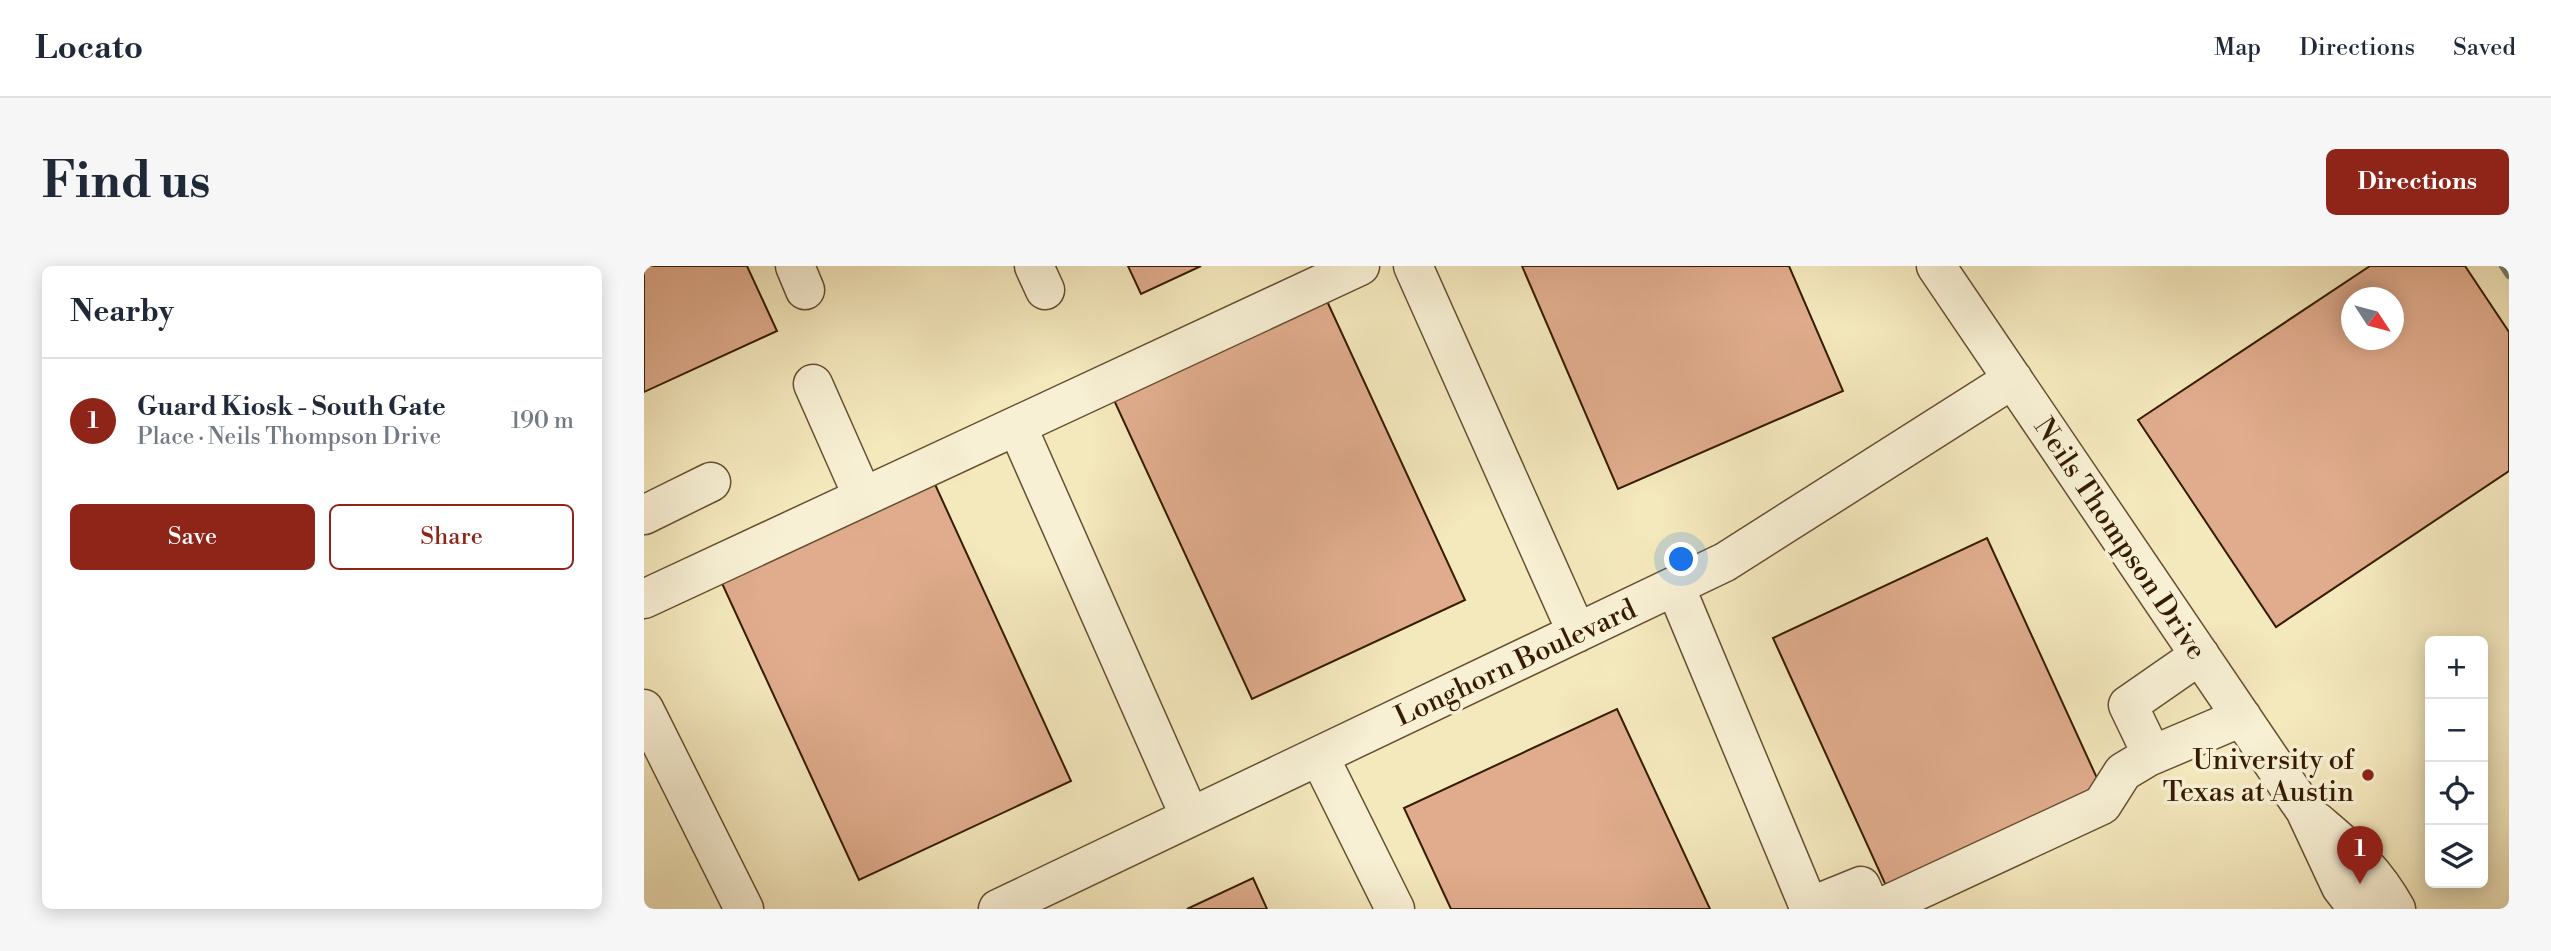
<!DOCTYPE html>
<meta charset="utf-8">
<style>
:root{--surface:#fff;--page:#f6f6f7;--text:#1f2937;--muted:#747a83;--line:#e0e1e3;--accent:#8f2418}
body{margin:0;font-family:"Libre Bodoni",serif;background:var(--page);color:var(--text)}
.controls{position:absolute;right:21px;bottom:21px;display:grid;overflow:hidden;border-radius:10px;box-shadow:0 4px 18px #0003}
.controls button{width:63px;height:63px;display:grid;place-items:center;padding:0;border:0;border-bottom:2px solid var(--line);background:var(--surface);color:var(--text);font:35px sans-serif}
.compass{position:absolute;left:1697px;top:21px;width:63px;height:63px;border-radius:50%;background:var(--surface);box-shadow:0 4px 18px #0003;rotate:126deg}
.you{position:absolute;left:1038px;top:294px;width:24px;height:24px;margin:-18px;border:5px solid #fff;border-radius:50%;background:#1a73e8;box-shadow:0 0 0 10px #1a73e833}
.badge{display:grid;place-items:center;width:46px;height:46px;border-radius:50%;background:var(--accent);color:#fff;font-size:23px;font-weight:700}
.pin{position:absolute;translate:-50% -58px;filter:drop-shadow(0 2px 4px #0008)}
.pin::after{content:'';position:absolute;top:37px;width:24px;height:21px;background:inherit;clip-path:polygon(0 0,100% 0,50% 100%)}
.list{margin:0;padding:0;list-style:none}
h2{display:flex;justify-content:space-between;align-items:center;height:91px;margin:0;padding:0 28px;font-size:30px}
h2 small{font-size:23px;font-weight:400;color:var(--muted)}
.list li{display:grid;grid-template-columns:46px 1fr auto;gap:21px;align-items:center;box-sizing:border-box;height:126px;padding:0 28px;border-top:2px solid var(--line)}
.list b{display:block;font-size:26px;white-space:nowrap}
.list p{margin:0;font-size:23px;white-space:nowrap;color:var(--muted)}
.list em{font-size:23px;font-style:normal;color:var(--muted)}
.actions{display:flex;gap:14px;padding:21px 28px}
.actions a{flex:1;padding:16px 0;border:2px solid var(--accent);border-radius:10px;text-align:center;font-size:24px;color:var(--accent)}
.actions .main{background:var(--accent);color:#fff}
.icon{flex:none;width:38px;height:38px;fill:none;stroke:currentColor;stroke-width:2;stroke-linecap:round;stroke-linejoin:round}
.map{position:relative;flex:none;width:1865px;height:643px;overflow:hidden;border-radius:10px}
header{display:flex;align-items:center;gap:42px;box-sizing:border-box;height:98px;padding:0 35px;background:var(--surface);border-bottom:2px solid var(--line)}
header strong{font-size:33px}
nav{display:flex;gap:38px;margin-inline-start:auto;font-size:24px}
.intro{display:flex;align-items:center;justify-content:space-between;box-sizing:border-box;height:168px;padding:0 42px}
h1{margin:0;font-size:49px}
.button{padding:18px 32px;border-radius:10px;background:var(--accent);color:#fff;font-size:24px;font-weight:700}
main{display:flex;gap:42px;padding:0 42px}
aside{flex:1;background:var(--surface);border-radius:10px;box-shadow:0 4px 18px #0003}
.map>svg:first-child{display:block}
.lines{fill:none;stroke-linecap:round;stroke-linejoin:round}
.stream{stroke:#747e6f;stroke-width:8}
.building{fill:#e0ac8d;stroke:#361c02;stroke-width:2;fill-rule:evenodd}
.minor-casing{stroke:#664f31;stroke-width:41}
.minor{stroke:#f8f0d4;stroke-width:38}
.poi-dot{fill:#8f2418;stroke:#f8f0d4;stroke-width:2.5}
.labels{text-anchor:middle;stroke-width:7;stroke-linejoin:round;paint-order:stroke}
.street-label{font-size:28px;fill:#361c02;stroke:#f8f0d4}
.poi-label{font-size:28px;fill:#361c02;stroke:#f8f0d4;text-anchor:end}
</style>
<header>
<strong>Locato</strong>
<nav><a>Map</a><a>Directions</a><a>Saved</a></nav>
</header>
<div class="intro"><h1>Find us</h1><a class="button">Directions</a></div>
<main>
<aside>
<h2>Nearby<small></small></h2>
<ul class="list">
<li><span class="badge">1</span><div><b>Guard Kiosk - South Gate</b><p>Place · Neils Thompson Drive</p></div><em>190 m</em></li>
</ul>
<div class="actions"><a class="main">Save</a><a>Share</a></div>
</aside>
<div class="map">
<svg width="1865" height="643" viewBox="0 0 1865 643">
<rect width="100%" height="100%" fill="#f4e8bd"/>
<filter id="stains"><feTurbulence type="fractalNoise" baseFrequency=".00286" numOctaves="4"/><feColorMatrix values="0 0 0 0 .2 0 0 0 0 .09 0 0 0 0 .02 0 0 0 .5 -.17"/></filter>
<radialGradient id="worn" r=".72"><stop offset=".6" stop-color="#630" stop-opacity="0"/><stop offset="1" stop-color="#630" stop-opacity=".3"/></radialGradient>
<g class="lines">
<path class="stream" d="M1859,0L1865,9"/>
</g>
<path class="building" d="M0,0H103L133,65L0,126Z
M484,0H557L497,28Z
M878,0H1145L1199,125L974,223Z
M1726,0H1821L1865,66V205L1632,361L1494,154ZM1708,32H1750V74H1708Z
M682,33L821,334L608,433L469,132Z
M289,214L427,515L215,614L76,313Z
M1343,272L1458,523L1243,622L1129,372Z
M973,443L1066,643H807L760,542Z
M609,612L623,643H543Z"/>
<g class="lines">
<defs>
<path id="minor" d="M151,0L161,24
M390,0L401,24
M769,0L933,367
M1292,0L1645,521L1661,544L1697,621L1714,643
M169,118L219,231
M373,160L546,551
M0,249L67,216
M1031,320L1165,641L1217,620L1227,643
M0,333L716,0
M0,443L100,643
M1508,489L1484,439L1556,389
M675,490L751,643
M1672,555C1707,585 1729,602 1752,643
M354,643L1081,296L1369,113
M1234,643L1458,539L1479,506L1504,491L1598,451"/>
</defs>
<use href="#minor" class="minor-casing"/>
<use href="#minor" class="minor"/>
</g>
<circle class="poi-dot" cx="1724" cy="509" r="7"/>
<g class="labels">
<g class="street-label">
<text transform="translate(1477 272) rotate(56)" y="10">Neils Thompson Drive</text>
<text transform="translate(871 396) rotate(-25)" y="10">Longhorn Boulevard</text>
</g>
<g class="poi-label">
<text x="1710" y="503">University of<tspan x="1710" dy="32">Texas at Austin</tspan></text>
</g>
</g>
<rect width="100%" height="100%" filter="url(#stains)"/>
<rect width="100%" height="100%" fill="url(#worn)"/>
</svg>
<div class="controls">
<button>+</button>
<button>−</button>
<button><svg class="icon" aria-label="locate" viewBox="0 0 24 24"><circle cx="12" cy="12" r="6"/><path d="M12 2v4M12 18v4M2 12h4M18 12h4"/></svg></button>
<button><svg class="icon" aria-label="layers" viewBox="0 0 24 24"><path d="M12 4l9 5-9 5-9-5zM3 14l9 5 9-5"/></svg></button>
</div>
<svg class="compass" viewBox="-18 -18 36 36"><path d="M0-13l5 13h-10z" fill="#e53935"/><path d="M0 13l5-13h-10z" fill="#747a83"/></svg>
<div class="you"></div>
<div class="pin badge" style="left:1716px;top:618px">1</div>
</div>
</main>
